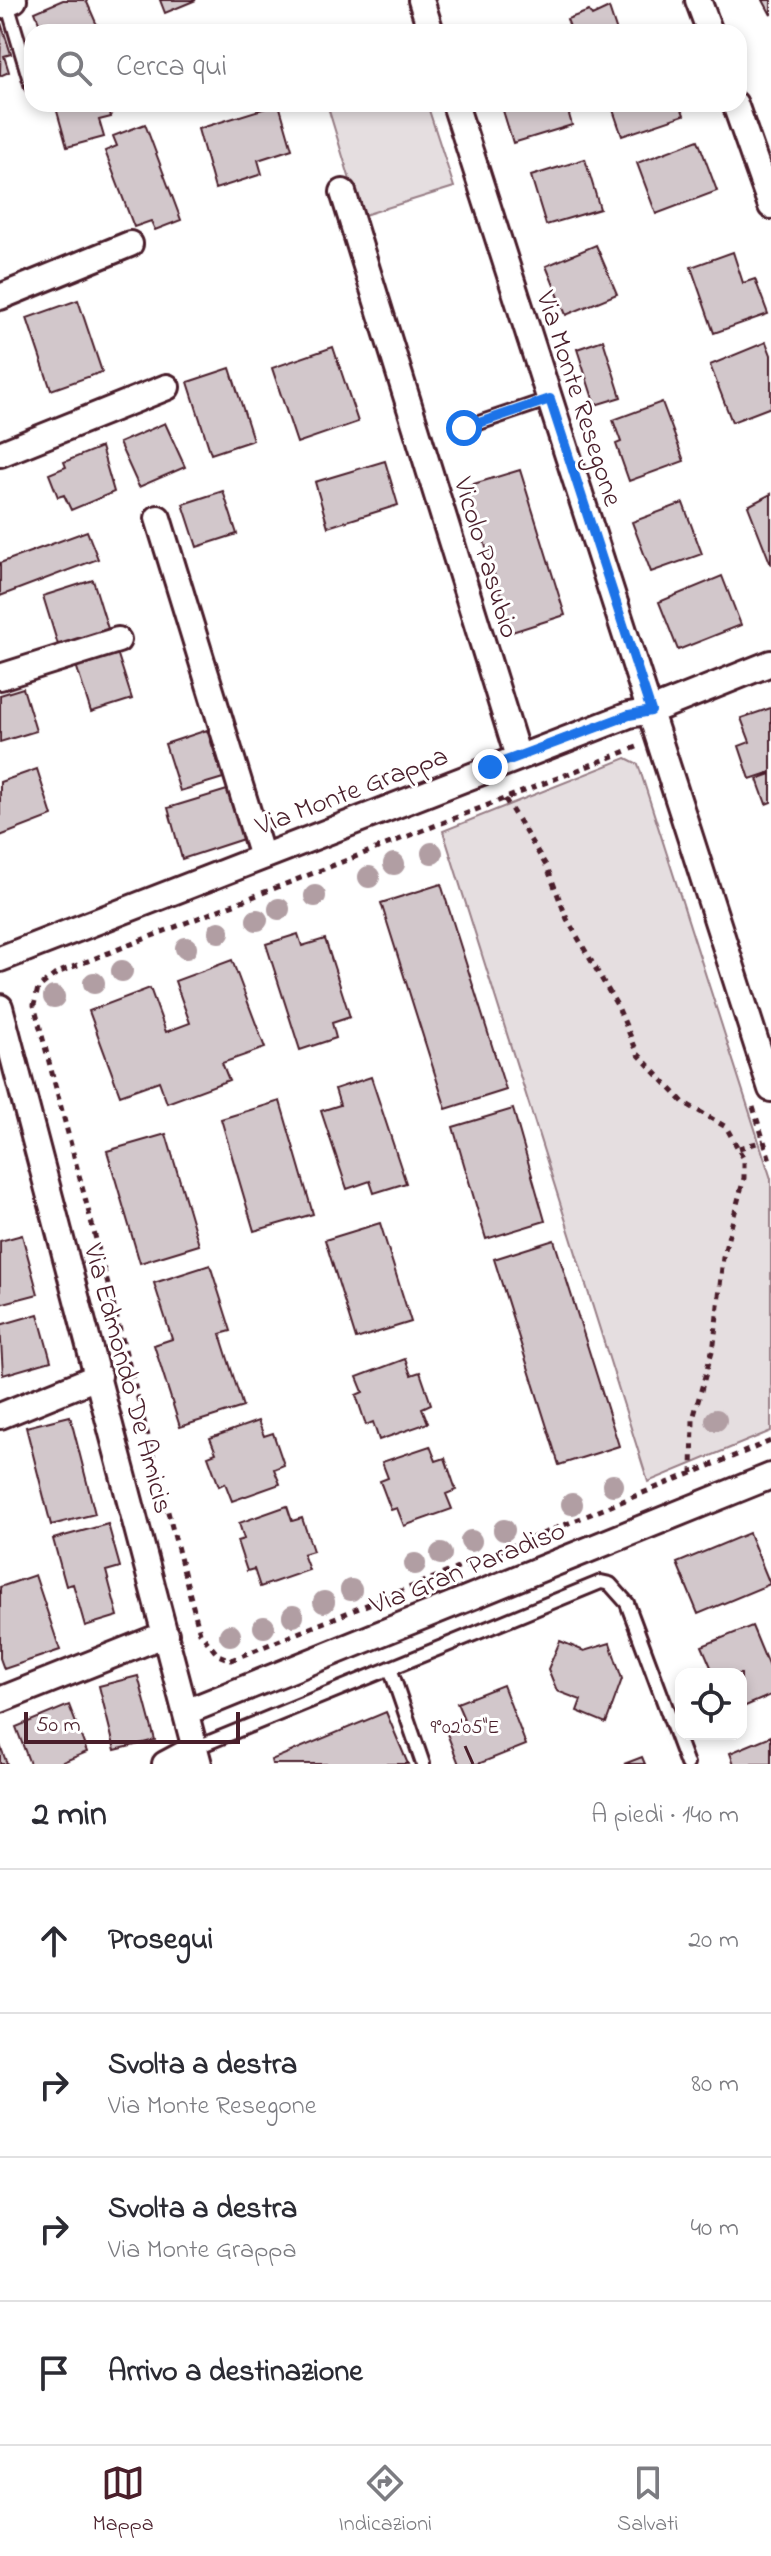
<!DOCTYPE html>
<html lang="it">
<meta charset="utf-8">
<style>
:root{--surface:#fff;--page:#f7f7f7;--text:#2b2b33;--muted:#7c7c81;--line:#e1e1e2;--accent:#4a1f2b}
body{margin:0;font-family:"Indie Flower",sans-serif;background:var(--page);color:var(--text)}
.controls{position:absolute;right:24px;bottom:24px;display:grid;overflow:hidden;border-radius:16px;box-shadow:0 4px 12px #0003}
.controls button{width:72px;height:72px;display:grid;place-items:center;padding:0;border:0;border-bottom:2px solid var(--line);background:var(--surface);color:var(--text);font:40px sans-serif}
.scale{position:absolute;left:24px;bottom:20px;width:216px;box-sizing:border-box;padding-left:8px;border:4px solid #4a1f2b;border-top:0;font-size:22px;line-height:28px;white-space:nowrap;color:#4a1f2b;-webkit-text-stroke:6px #fff;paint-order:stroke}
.stop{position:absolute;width:24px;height:24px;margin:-18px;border:6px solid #1a73e8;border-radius:50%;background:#fff}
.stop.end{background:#1a73e8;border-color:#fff;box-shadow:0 2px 8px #0008}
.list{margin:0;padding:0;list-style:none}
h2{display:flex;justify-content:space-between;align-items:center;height:104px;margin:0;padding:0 32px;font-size:34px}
h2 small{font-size:26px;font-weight:400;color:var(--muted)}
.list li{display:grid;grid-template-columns:52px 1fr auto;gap:24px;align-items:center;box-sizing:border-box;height:144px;padding:0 32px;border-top:2px solid var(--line)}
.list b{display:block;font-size:30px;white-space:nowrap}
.list p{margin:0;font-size:26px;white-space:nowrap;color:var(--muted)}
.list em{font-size:26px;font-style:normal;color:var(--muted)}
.icon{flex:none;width:44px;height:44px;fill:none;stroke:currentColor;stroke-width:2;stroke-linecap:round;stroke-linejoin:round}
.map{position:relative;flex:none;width:771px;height:1764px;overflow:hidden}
.search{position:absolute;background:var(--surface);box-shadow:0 4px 12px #0003;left:24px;right:24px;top:24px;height:88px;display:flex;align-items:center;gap:20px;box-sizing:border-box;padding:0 28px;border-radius:24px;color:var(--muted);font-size:30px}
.sheet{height:680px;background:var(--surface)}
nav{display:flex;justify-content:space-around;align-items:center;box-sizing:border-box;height:112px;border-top:2px solid var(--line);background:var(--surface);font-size:22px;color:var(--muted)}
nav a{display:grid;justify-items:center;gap:4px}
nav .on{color:var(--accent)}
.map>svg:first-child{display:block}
.green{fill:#e5dee0;stroke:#987e86;stroke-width:2}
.building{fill:#d2c7cb;stroke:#4a1f2b;stroke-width:2}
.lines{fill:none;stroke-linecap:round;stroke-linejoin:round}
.lane-casing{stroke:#4a1f2b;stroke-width:18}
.street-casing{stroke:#4a1f2b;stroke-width:30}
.path{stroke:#4a1f2b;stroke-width:5;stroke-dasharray:6 6;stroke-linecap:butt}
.lane{stroke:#fff;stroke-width:12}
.street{stroke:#fff;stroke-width:24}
.tree{fill:#b19ea3}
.route{stroke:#1a73e8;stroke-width:10}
.ticks{fill:none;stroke:#4a1f2b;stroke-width:3}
.labels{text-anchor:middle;stroke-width:6;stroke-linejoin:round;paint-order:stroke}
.street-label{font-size:28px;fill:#4a1f2b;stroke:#fff}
.ticks-label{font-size:20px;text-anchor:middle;fill:#4a1f2b;stroke:#fff;stroke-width:6;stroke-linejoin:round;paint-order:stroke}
</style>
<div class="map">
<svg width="771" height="1764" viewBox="0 0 771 1764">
<rect width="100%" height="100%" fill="#fff"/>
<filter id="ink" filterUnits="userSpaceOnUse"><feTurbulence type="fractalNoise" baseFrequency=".0125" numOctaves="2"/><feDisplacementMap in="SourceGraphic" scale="16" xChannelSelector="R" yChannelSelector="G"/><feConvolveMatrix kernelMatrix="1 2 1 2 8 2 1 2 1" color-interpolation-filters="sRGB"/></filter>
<g filter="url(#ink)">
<path class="green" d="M327,104H427L454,187L361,216Z
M626,758L638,764L771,1179V1431L648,1482L443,831Z"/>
<path class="building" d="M63,0H86L100,32H43L35,12Z
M160,0H196L165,13Z
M763,0H771V15Z
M609,8L617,32H572L567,19L589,11L592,16Z
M1,23L11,54L4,56L9,72L0,76Z
M55,104H138V105L110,113L111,117L99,120L104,137L67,147Z
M279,104L292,149L258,160L262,174L215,189L198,129Z
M501,104H566L572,125L513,143Z
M611,104H680L684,115L622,136Z
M145,124L181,220L155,230L151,221L134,227L105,151L117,146L113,136Z
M698,140L717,191L656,214L637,163Z
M585,159L600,209L546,225L531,176Z
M596,245L617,294L566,315L546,266Z
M733,252L743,283L755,279L768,314L714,333L691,267Z
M78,300L102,372L51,390L27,318Z
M603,340L621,397L595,405L577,349Z
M766,342L771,355V407L732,422L710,365Z
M333,347L358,422L297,443L272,368Z
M230,368L253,440L211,454L188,382Z
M662,402L684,461L629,481L616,444L621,442L613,420Z
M165,423L185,467L139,487L119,443Z
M101,447L114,492L71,510L64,495L58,497L49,474L66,467L64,462Z
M385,461L398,505L328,527L315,482Z
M520,470L565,615L512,632L467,486Z
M223,491L237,534L197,547L183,504Z
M771,494V565L748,506Z
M683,503L702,554L651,572L632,522Z
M87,531L98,559L0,596V563Z
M722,576L741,625L678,650L659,602Z
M93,580L109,632L59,648L43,596Z
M117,652L132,699L91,712L76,665Z
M23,688L36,731L0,742V695Z
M771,708V772L750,779L739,746L750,742L741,718Z
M207,730L223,778L180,791L165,744Z
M37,769L52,816L0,836V782Z
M771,774V802L766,804L757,779Z
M227,790L243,839L182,859L168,808Z
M441,884L506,1090L446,1109L381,903Z
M298,934L302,946L325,939L350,1017L332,1023L336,1038L300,1050L266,944Z
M232,960L265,1048L222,1063L229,1080L167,1103L159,1081L120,1095L89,1011L150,988L166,1032L190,1023L175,981Z
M371,1077L406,1183L374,1193L370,1181L347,1189L321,1111L340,1105L335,1089Z
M280,1101L313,1214L254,1231L221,1119Z
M513,1109L545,1221L486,1239L453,1127Z
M166,1134L199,1245L140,1263L107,1151Z
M380,1223L411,1322L356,1339L325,1240Z
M22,1235L38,1294L0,1304V1241Z
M554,1240L619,1446L559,1465L494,1259Z
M210,1265L231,1331L220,1334L243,1407L180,1427L154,1345L172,1339L154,1283Z
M38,1314L51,1361L3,1375L0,1325Z
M405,1359L411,1375L420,1372L431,1404L422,1408L428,1423L379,1440L373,1422L366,1425L356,1395L363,1392L357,1377Z
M70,1416L95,1514L51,1525L26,1427Z
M258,1421L264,1436L273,1433L284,1465L274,1469L280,1484L232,1501L225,1483L219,1486L208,1456L216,1453L210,1438Z
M430,1446L436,1461L445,1458L456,1490L446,1494L452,1509L404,1526L397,1508L391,1510L380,1481L388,1478L382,1462Z
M287,1506L292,1521L302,1518L313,1551L303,1554L309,1570L260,1587L254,1569L247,1571L237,1541L244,1539L239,1523Z
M108,1524L120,1567L106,1571L118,1616L85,1626L73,1584L66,1586L53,1539Z
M749,1533L770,1584L698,1614L677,1563Z
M35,1575L60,1650L4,1669L0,1658V1587Z
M752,1626L771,1672V1695L741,1708V1674H714L702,1646Z
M560,1641L584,1651L610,1643L622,1679L606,1723L577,1711L581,1700L557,1691L548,1669Z
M138,1676L155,1740L115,1750L99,1686Z
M503,1685L526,1745L478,1764H459L444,1726L464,1719L457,1703Z
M69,1705L87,1752L58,1764H30L16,1727Z
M386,1712L408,1764H272L271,1760Z
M771,1736V1764H734L730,1753Z
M0,1745L7,1764H0Z
M642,1757L645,1764H624Z"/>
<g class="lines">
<defs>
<path id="lane" d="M6,0L32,87
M464,428L550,399
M390,1668L423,1764
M195,1748L601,1582L610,1584L627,1603L687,1764"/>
<path id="street" d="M421,0L431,32
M698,0L710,32
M0,6L14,0
M455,104L771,1089
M735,104L771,206
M343,192L518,757
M0,297L130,244
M0,454L167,387
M158,518L262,857
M0,677L118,640
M0,959L629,715L651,711L771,663
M0,1007L199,1764
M0,1416L99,1376
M0,1700L166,1634
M186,1712L771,1476
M165,1764L195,1748"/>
</defs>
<use href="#lane" class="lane-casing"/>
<use href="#street" class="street-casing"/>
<path class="path" d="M637,747L57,973L38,988L34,1005L200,1633L218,1655L231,1660L771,1441
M505,799L547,867L567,919L618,1007L638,1054L683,1102L726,1127L744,1159V1178L723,1257L714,1344L693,1419L692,1473
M753,1107L771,1163
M739,1148L764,1141"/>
<use href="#lane" class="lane"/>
<use href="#street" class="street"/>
</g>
<g class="tree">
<circle cx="432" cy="853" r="11"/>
<circle cx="394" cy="864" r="11"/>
<circle cx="369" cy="877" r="11"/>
<circle cx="315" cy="896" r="11"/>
<circle cx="279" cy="909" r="11"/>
<circle cx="257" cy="920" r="11"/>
<circle cx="219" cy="932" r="11"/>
<circle cx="186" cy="948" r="11"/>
<circle cx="122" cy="971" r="11"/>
<circle cx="94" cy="983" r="11"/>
<circle cx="54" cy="997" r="11"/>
<circle cx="716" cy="1420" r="11"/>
<circle cx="613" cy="1485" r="11"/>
<circle cx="572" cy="1504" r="11"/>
<circle cx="504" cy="1530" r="11"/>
<circle cx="471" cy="1541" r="11"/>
<circle cx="441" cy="1554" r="11"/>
<circle cx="415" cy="1564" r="11"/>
<circle cx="351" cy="1590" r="11"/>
<circle cx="324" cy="1602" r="11"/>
<circle cx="293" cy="1616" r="11"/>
<circle cx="264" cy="1627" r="11"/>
<circle cx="230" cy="1635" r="11"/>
</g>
</g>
<g class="lines" filter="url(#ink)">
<path class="route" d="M464,428L550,399L651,711L629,715L490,767"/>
</g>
<path class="ticks" d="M465,1746L473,1764"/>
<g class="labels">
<g class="street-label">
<text transform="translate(581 398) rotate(72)" y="10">Via Monte Resegone</text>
<text transform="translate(488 557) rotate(73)" y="10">Vicolo Pasubio</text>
<text transform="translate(351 789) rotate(-21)" y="10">Via Monte Grappa</text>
<text transform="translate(130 1378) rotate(75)" y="10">Via Edmondo De Amicis</text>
<text transform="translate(467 1566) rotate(-22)" y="10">Via Gran Paradiso</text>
</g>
</g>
<g class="ticks-label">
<text x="465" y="1733">9°02'05"E</text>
</g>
</svg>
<div class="controls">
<button><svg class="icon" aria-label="locate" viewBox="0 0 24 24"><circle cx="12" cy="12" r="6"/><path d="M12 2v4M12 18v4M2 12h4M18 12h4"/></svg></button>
</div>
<div class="scale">50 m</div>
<div class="stop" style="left:464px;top:428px"></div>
<div class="stop end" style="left:490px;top:767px"></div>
<div class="search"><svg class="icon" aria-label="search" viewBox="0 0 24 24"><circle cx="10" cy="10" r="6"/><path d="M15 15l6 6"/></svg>Cerca qui</div>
</div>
<section class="sheet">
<h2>2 min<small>A piedi · 140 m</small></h2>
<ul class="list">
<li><svg class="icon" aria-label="ahead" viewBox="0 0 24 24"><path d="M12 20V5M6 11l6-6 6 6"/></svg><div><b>Prosegui</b></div><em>20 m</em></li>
<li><svg class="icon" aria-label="right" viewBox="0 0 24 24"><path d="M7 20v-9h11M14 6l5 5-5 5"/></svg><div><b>Svolta a destra</b><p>Via Monte Resegone</p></div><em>80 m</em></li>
<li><svg class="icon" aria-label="right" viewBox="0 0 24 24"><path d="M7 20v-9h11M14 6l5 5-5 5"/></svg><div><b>Svolta a destra</b><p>Via Monte Grappa</p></div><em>40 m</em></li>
<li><svg class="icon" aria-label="arrive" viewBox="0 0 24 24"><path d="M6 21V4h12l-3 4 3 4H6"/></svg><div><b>Arrivo a destinazione</b></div></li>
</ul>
</section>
<nav>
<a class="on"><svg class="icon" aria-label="map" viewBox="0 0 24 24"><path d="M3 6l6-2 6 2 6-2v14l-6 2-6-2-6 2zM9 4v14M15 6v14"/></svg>Mappa</a>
<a><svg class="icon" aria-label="directions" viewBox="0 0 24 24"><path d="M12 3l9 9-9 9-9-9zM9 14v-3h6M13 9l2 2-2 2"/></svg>Indicazioni</a>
<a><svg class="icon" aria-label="saved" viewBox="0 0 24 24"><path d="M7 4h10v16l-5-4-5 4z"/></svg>Salvati</a>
</nav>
